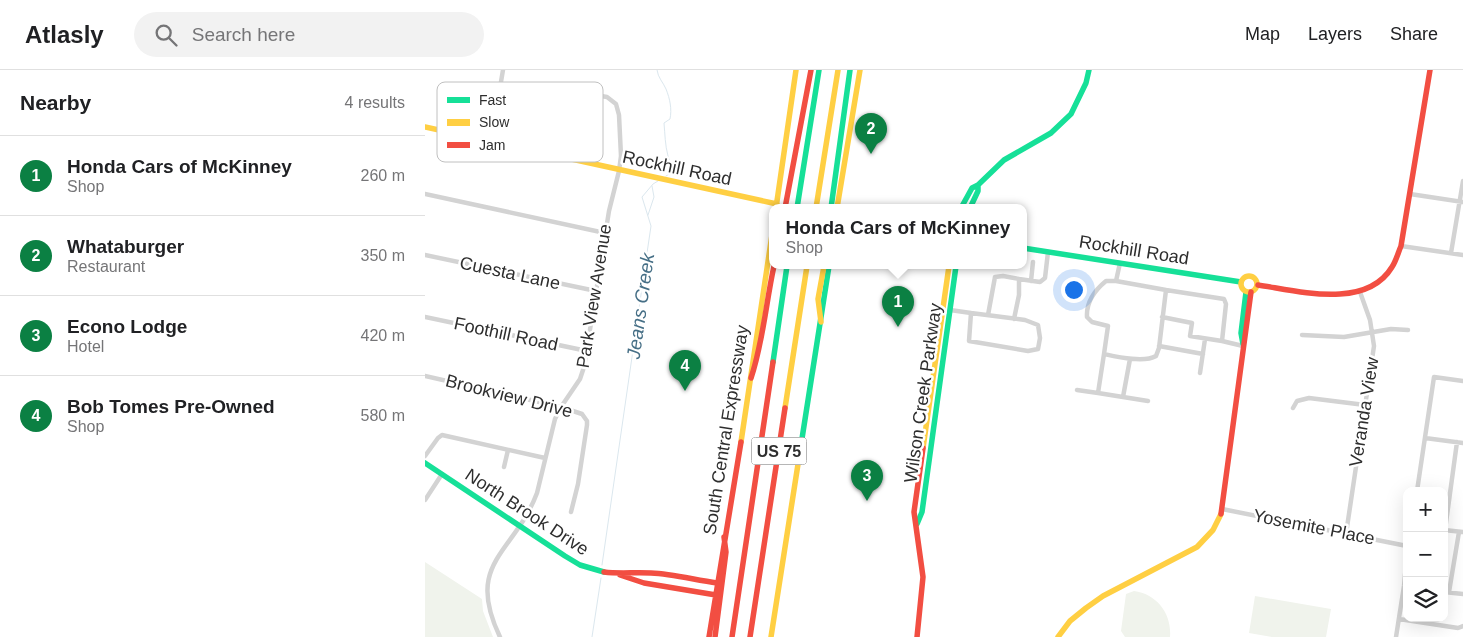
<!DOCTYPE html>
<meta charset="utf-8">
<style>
:root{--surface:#fff;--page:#f2f2f2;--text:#202124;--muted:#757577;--line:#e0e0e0;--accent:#0b8043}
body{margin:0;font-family:Helvetica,sans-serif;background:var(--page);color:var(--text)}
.controls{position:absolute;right:15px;bottom:15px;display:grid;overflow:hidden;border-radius:10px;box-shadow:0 5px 20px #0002}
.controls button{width:45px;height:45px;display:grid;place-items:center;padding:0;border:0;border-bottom:1px solid var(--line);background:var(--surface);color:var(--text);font:25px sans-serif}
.you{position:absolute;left:648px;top:219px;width:18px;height:18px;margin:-12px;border:4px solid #fff;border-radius:50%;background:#1a73e8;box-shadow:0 0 0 8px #1a73e833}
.badge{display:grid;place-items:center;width:32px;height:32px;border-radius:50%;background:var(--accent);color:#fff;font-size:16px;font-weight:700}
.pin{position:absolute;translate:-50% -41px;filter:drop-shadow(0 1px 2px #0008)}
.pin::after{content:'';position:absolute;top:26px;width:18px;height:15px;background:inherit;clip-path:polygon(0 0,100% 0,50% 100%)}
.popup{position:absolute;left:344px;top:134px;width:258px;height:65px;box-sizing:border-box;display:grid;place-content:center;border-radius:10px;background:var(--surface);filter:drop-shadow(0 1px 4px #0005);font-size:16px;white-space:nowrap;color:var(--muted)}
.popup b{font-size:19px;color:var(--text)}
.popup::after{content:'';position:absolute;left:50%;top:100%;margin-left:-10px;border:10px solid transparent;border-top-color:var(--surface)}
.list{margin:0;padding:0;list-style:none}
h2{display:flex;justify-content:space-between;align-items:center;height:65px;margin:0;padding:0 20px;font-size:21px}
h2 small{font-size:16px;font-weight:400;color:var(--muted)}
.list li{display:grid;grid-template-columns:32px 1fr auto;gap:15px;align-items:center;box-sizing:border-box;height:80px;padding:0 20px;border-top:1px solid var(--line)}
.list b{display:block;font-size:19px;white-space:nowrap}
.list p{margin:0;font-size:16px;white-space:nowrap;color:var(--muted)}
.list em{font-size:16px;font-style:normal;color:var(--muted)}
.icon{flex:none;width:28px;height:28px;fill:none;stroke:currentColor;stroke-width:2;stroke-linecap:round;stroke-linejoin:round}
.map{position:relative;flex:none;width:1038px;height:567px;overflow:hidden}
header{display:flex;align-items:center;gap:30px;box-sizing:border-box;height:70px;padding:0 25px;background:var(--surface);border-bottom:1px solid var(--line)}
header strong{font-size:24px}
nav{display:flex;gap:28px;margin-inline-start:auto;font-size:18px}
.search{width:350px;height:45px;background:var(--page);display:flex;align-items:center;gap:12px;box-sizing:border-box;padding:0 18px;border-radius:28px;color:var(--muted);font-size:19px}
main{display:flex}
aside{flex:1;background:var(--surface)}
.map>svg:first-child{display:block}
.green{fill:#f0f3ec}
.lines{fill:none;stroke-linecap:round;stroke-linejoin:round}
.stream{stroke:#dbe7ee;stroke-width:1}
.street{stroke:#d3d3d3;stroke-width:4.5}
.fast{stroke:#16e098;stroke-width:5.5}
.slow{stroke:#ffcf43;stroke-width:5.5}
.jam{stroke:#f24e42;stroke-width:5.5}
.labels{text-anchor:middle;stroke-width:5;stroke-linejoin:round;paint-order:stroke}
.shield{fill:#fff;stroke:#6d6d6d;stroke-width:1}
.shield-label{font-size:16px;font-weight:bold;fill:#2e2e2e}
.street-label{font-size:18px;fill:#2e2e2e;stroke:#fff}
.water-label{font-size:19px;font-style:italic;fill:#466f86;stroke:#fff}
.key{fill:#fff;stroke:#c0c0c0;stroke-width:1}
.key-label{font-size:14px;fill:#2e2e2e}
</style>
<header>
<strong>Atlasly</strong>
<div class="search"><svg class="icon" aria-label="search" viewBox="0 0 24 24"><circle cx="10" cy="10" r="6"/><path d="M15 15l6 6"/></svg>Search here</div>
<nav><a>Map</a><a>Layers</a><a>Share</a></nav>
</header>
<main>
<aside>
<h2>Nearby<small>4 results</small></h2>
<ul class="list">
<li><span class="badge">1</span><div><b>Honda Cars of McKinney</b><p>Shop</p></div><em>260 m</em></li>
<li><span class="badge">2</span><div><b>Whataburger</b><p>Restaurant</p></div><em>350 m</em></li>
<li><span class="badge">3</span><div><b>Econo Lodge</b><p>Hotel</p></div><em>420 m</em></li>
<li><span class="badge">4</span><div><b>Bob Tomes Pre-Owned</b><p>Shop</p></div><em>580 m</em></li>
</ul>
</aside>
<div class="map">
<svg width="1038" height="567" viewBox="0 0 1038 567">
<rect width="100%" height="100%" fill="#fff"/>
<path class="green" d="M0,492L57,529L58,541L68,567H0Z
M709,521C732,524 747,544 745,567H700L696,561L701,524Z
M830,526L906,539L901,567H847L824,563Z"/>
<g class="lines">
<path class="stream" d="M232,0C233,8 238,12 241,19C245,29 247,39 245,49L239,53C240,64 240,75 243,86C245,92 248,96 249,101L241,106
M223,145L229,127L227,116
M177,495L222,183L226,156L217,127L228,114L233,111
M167,567L176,508"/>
<path class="street" d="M66,71L78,0
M0,124L180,163
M985,124L1038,132
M976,176L1038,185
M1026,183L1038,111
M0,185L171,221
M594,209L615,212L620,208L623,182
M606,211L608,192
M691,211L741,220L734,278L731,286C719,293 693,287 679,284L683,256L667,252L662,247C661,231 670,220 681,211H691L695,193
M741,220L799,229L801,234L797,271L818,276
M525,240L546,243L544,271L603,281L613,279L615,268L613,255L600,250L546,243
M563,245L570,207L578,206L594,209V225L589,249
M0,247L162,281
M737,247L767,253L765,266L797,271
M877,265L919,267L966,259L983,260
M734,276L778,284
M775,303L780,269
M0,306L136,337L157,344L162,351V355L153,414L146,442
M652,320L673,323L679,284
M673,323L723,331
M698,327L705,289
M868,338L872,331L884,328L940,335
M1000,368L1038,373
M0,386L13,368L17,365L120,388
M79,397L83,380
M992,421L1009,307L1038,311
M0,430L17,404
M797,439L982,476
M1019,460L1038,462
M1020,460L1032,372
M921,464L949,276L945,250L935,222
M1019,522L1038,524
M1024,522L1034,462
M974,549L1033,558L1038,556
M75,567C39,492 89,484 112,423L130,349L136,337L155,309L159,297L184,141L194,101L196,86L194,45L191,34L182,27L158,23L151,16
M971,567L979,516L982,483"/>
<path class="fast" d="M372,138L394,0
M406,138L425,0
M536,138L547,118L553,115L579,90L626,63L646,44L661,13L664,0
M545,138L553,121V115
M598,178L816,212
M818,274L816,263L821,222
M348,292L362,196
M376,375L404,196
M0,393L140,486L155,495L179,502
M492,454L497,442L531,196"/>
<path class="slow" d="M0,57L352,134
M351,138L371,0
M391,138L413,0
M412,138L435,0
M816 214a8 8 0 1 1 16 0a8 8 0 1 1-16 0Z
M396,252L393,229L399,196
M360,338L382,196
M316,372L348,158
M498,378L524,196
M346,567L376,375
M633,567L645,551L661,538L678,526L772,477L788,460L796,444"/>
<path class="jam" d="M360,138L386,0
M833,215C873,221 941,240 967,197C971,191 973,183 976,176L1005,0
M326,308C338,273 341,232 349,196
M796,444L826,222
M179,502C195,504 210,502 226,503C248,504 270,510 292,513
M195,505L219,513L291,525
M284,567L316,372
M290,567L301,482L299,467
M307,567L348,292
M325,567L360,338
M492,567L498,507L489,442L498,378"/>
</g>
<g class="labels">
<rect class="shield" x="326.5" y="367.5" width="55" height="27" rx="4"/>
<g class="shield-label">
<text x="354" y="387">US 75</text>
</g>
<g class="street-label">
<text transform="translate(252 98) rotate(12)" y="6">Rockhill Road</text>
<text transform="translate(709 180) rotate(9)" y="6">Rockhill Road</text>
<text transform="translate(85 203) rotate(12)" y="6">Cuesta Lane</text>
<text transform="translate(169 226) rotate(-81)" y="6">Park View Avenue</text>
<text transform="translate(81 264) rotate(12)" y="6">Foothill Road</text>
<text transform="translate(498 323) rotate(-82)" y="6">Wilson Creek Parkway</text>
<text transform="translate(84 326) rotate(14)" y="6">Brookview Drive</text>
<text transform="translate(939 342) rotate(-81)" y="6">Veranda View</text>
<text transform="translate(301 360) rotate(-81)" y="6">South Central Expressway</text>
<text transform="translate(102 442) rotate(33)" y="6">North Brook Drive</text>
<text transform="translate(889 457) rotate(11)" y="6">Yosemite Place</text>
</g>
<g class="water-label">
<text transform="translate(215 236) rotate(-82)" y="7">Jeans Creek</text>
</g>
</g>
<rect x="12" y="12" width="166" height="80" rx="8" class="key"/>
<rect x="22" y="27" width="23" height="6" fill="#16e098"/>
<rect x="22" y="49" width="23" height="7" fill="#ffcf43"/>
<rect x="22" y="72" width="23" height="6" fill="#f24e42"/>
<g class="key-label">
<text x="54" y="35">Fast</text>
<text x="54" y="57">Slow</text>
<text x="54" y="80">Jam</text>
</g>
</svg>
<div class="controls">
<button>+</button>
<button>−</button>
<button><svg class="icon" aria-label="layers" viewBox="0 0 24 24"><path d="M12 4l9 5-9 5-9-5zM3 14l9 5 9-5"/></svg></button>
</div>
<div class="you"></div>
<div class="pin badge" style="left:473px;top:257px">1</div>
<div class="popup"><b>Honda Cars of McKinney</b>Shop</div>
<div class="pin badge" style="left:446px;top:84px">2</div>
<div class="pin badge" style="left:442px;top:431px">3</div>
<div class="pin badge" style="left:260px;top:321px">4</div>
</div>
</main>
